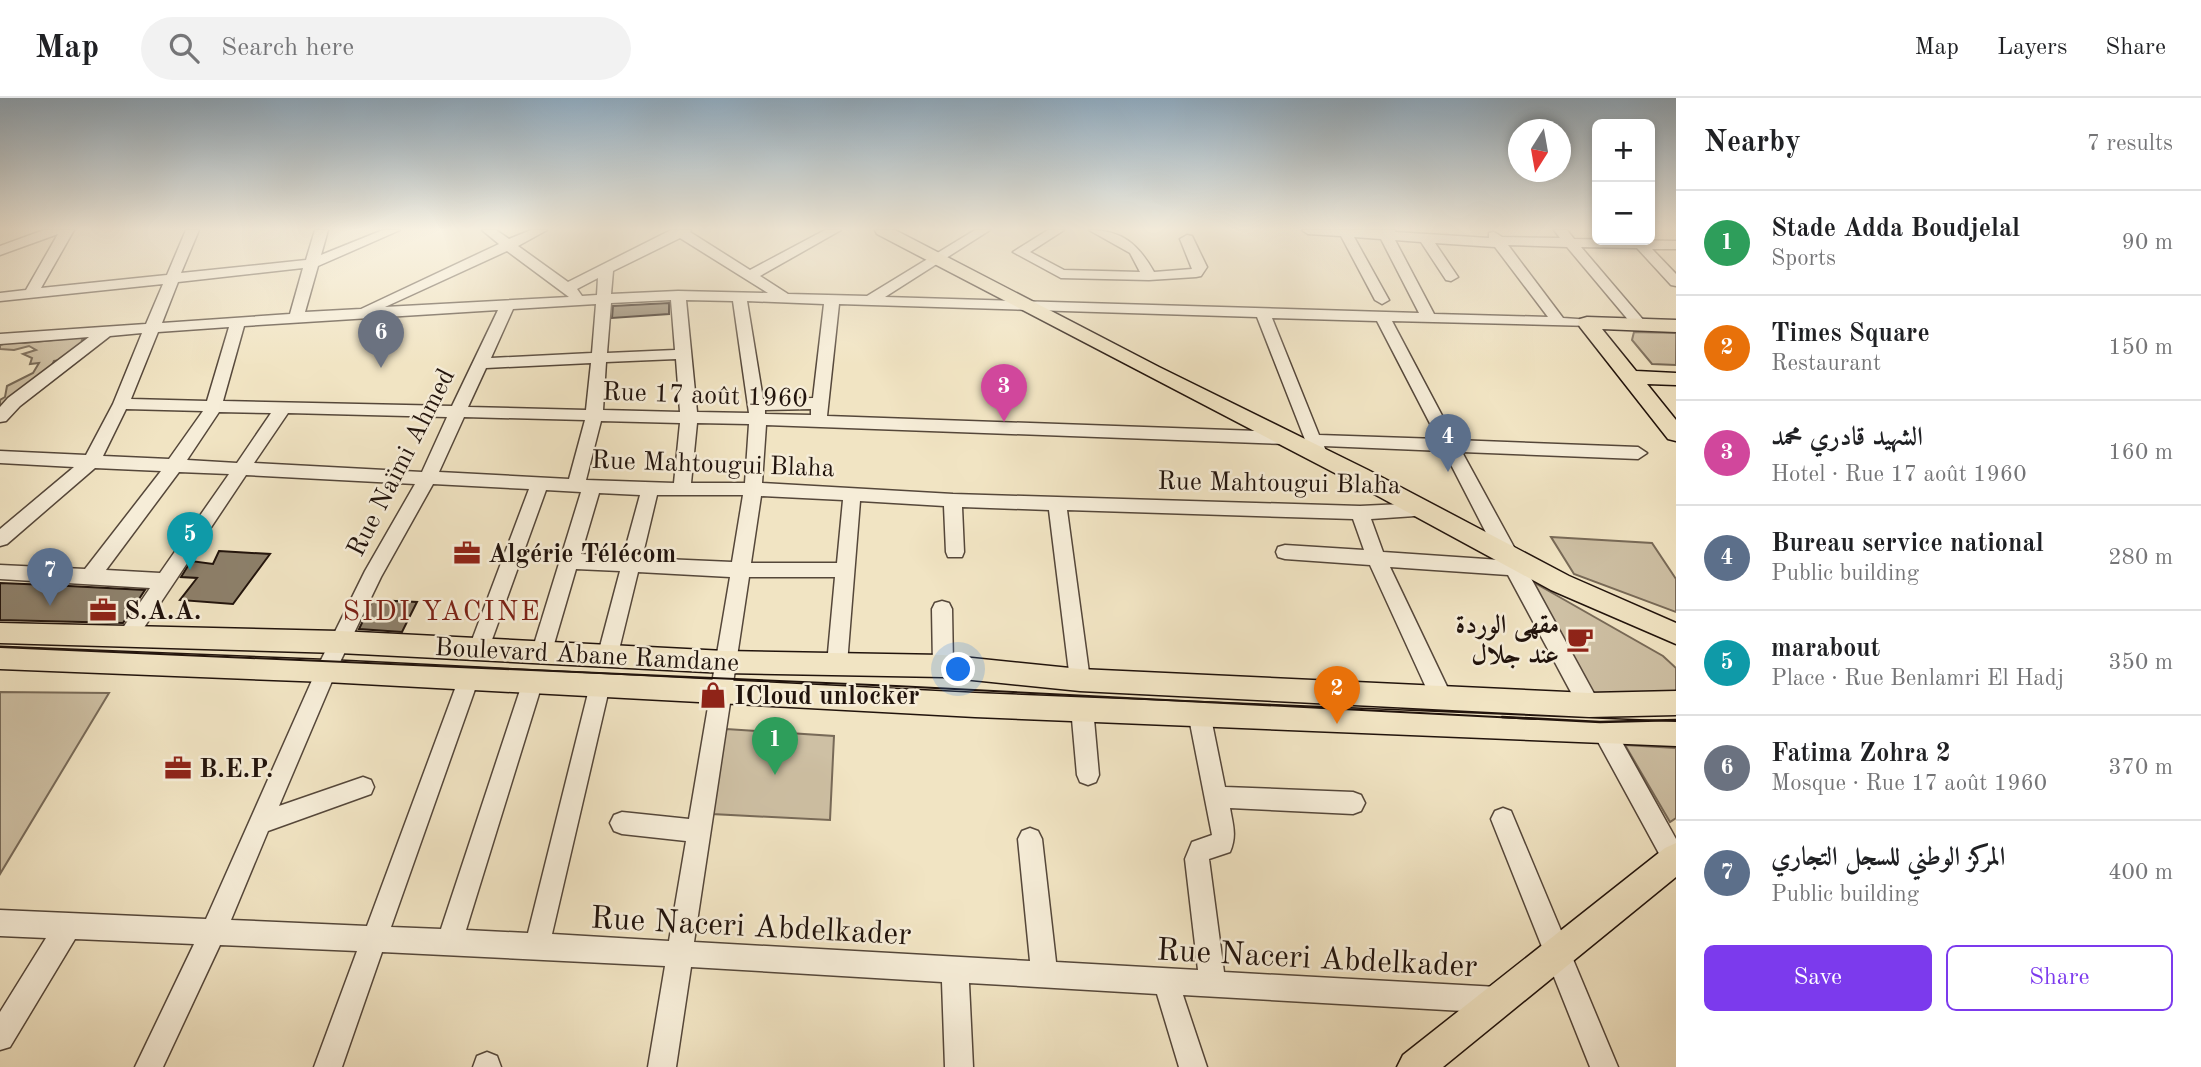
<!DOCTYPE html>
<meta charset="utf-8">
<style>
:root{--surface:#fff;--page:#f2f2f2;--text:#202124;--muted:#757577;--line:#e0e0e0;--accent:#7c3aed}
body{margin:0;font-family:"Old Standard TT",Amiri,serif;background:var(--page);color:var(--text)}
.controls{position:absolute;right:21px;top:21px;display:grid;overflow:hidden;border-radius:10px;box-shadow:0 4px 10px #0003}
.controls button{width:63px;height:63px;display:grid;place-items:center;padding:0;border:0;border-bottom:2px solid var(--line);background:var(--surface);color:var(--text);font:35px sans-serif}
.compass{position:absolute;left:1508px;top:21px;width:63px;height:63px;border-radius:50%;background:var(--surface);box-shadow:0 4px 10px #0003;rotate:191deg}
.you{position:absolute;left:959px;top:572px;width:24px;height:24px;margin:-18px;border:5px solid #fff;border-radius:50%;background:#1a73e8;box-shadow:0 0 0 10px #1a73e833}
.badge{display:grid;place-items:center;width:46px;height:46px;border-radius:50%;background:var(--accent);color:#fff;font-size:23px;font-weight:700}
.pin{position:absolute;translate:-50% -58px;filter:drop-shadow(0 2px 4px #0008)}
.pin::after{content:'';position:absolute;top:37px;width:24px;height:21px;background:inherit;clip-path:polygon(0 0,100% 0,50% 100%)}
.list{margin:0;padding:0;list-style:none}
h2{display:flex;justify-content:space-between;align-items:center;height:91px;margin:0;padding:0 28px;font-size:30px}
h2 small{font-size:23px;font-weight:400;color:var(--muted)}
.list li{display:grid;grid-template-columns:46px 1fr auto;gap:21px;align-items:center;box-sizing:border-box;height:105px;padding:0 28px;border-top:2px solid var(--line)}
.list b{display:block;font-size:26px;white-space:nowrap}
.list p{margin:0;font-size:23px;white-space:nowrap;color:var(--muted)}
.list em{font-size:23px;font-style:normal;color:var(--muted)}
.actions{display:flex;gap:14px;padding:21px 28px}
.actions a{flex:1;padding:16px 0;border:2px solid var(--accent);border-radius:10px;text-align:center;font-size:24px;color:var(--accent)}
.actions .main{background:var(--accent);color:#fff}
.icon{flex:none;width:38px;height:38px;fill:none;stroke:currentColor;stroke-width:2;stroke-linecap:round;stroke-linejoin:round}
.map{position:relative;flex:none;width:1676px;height:969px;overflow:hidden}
header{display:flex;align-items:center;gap:42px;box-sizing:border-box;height:98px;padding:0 35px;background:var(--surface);border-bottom:2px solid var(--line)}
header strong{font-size:33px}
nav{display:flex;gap:38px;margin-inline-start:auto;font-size:24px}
.search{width:490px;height:63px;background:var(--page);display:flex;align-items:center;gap:18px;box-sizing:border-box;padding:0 24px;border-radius:38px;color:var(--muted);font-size:26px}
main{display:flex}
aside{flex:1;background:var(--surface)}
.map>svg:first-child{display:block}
.green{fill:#cec0a4;stroke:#786a58;stroke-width:2}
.building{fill:#8d806b;stroke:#21130c;stroke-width:2}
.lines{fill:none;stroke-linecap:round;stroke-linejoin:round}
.minor-casing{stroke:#55473a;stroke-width:3}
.major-casing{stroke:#21130c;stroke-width:3}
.minor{fill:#f6edd8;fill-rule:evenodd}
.major{fill:#f1e4c3;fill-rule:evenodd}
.tram-far1{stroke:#21130c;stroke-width:2}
.tram{stroke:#21130c;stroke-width:2.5}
.labels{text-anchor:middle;stroke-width:5;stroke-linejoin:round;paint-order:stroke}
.street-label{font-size:26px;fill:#21130c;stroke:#f6edd8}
.poi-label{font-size:26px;font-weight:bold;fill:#21130c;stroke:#f6edd8;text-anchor:start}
.neighbourhood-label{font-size:28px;letter-spacing:2px;fill:#7a1f14;stroke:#f6edd8}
.near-street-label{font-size:32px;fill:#21130c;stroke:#f6edd8}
</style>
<header>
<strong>Map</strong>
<div class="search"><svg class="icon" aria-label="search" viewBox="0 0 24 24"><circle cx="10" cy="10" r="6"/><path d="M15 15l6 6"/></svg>Search here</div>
<nav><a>Map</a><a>Layers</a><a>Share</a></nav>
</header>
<main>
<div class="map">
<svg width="1676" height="969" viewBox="0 0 1676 969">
<rect width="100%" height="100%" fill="#f1e4c3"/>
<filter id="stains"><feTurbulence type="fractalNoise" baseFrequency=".00286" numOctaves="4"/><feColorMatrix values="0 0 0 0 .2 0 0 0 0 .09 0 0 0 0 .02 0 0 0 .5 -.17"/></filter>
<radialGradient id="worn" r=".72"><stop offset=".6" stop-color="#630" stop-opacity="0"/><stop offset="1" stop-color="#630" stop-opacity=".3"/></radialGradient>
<path class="green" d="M1634,234L1676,235V267L1652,266L1632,242Z
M83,239L82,242L88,241L75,254H69L67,261L54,263L52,267L55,271L0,310V302L5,299L7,288L33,275L39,265L30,266L32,260L23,256L36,252L29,248L14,252L0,251V247L10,244L24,245Z
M1551,439L1652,445L1676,481V514L1574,476Z
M1533,484L1663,558L1676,570V602L1598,604Z
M0,594L109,595L0,776Z
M726,631L834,638L830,722L712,716Z
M1625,647L1676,650V720L1670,724Z"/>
<path class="building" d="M669,205V216L612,220L613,208Z
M219,453L270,456L233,506L180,502L197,480L181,479L191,463L213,466Z
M0,485L49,487L145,492L123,525L0,522Z
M373,502L417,504L402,534L359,531Z"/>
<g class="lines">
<defs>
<path id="minor" d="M44,132H74L41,190L167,177L186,132H199L181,175L306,162L315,132H328L321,157L383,132H400L318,168L305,214L361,211L499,146L482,132H496L509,141L531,132H547L518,148L568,184L671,132H691L690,134L750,172L825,132H841L760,178L788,196L867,198L975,132H990L885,199L1419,215L1381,141L1354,139L1389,202L1382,206L1375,202L1341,138L1308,136L1302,132H1395V134L1489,140V135L1494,134L1502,139L1560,140L1554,132H1567L1574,141L1676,143V151H1652L1676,176V188L1671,187L1637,150L1581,149L1645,224L1647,227L1645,230H1635L1567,149L1508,147L1563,220L1592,222L1594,225L1592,228L1392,223L1455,342L1638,349L1647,355L1638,361L1462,354L1597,601L1600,607L1597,613L1589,616L1581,613L1508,477L1390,469L1453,601L1450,607L1442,610L1434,607L1370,467L1285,461L1278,459L1276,454L1278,449L1285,447L1364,452L1353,421L1067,412L1090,582L1087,588L1080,591L1073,588L1070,582L1049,412L962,409L964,454L962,459H948L946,454L944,408L860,403L847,566L844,572L837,575L830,572L827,566L835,479H749L694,844L1030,863L1018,741L1022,733L1030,730L1038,733L1042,741L1056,864L1198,872L1185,761L1192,744L1212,737L1188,615L1191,608L1199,606L1207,608L1210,615L1225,689L1353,694L1361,697L1365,705L1361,713L1353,716L1230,710C1233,727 1237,738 1230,754L1209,761L1224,874L1498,889L1507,893L1511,902L1507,911L1498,915L1183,897L1207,969H1179L1157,896L969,885L973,969H945L942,884L691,869L676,969H648L665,868L382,854L342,969H314L357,853L220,847L163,969H135L194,846L75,841L10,949L0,952V914L46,840L0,838V812L206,821L321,562L365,473L415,386L246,377L133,546L126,548L119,546L116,540L150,490L0,481V467L85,471L161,373L95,370L7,446L0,448V431L74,369L0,365V353L86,357L113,306L142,235L110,238L20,308L6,323L0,324V309L8,300L89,239L0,246V236L146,226L163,186L0,203V195L26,192L58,136L0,157V148ZM680,140L768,195L678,193L611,196L613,173ZM1395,142L1421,144L1446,182L1451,183L1458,179L1435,145L1495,149L1548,219L1434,216ZM507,153L569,199L385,209ZM303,170L290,216L162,225L178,184ZM598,180L597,197L582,198L577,191ZM671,202L675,252L607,255L611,205ZM686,202L733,203L749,315L697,314ZM747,203L824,206L813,300L763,301ZM596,206L592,255L491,260L513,211ZM839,206L1257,219L1311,357H1323L1326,353L1324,348L1444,353L1500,462L1383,454L1371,421L1430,417L1433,412L1430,407L1424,405L1360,408L953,396L762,385L766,327L1287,346L1295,340L1287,334L827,318ZM498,212L452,308L223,303L244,228ZM1272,220L1377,223L1438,341L1319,337ZM229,229L207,303L131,301L158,234ZM676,261L680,314L603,312L606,264ZM591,265L586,312L468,309L486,270ZM126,311L203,313L169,361L103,358ZM811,311V317L765,316V312ZM219,314L271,315L237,365L187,362ZM288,315L447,319L422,374L254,365ZM464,319L585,322L569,381L439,374ZM601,323L680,325L674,385L586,382ZM697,325L749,326L745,385H691ZM179,374L229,376L160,475L106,472ZM433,386L529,391L469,550L472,556L479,558L486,556L489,550L546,392L581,394L532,553L535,559L542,561L549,559L552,553L576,471L620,473L598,556L601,562L608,564L615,562L618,556L638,474L730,479L689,721L622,714L614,717L610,725L614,733L622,736L686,743L669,843L552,836L610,587L607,581L600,578L593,581L590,587L528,835L466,832L543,583L540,577L533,574L526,577L523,583L441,831L391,829L479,580L476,574L469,571L462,574L459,580L367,828L231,822L268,733L371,696L374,689L371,682L363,679L279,708L341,562L381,479ZM599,395L640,397L623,459L581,456ZM657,397H743L732,464L642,460ZM761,398L843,402L837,465H751Z
M1048,132H1064L1030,154L1064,172L1140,174L1130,155L1089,132C1122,132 1138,146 1154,174L1192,171L1180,141L1187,137L1192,138L1207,169L1201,178L1196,179L1149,182L1061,180L1013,154Z
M942,503L949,505L952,511L953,568L950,574L943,577L936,574L933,568L932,511L935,505Z
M1082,601L1090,603L1093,610L1099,677L1096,684L1088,687L1080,684L1077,677L1071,610L1074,603Z
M1604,623L1612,626L1676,741V776L1668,772L1596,640L1593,633L1596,626Z
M1503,710L1511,713L1618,969H1590L1491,721L1495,713Z
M487,954L497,958L501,969H473L477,958Z"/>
<path id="major" d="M875,132H895L1159,269L1368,372L1569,478L1676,525V546L1551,492L1352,384L877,136Z
M1587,219L1676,222V234L1602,231L1636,273L1676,275V287L1647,286L1676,322V343L1668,341L1580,229L1578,225L1580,221Z
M0,525L339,533L725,553L943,557L1080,571L1589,595L1676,593V617L1589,619L1080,593L943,579L725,575L339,555L0,545Z
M0,549L326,562L975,595L1676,624V648L975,619L326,584L0,571Z
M1676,745V779L1443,969H1397L1403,957L1665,750Z"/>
</defs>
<use href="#minor" class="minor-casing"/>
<use href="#major" class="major-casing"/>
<use href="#minor" class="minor"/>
<use href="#major" class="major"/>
<path class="tram-far1" d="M0,549L896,588L1536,621"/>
<path class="tram" d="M1502,619L1600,624L1676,622"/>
</g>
<linearGradient id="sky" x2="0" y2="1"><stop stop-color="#8fabc0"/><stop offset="0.49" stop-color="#f9f3e4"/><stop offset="1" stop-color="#f9f3e4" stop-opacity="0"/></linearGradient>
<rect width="1676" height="267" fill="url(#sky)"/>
<defs>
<symbol id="office-bare" viewBox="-9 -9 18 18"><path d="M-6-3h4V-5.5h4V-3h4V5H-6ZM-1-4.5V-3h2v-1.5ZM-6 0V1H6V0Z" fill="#8f2418" stroke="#f6edd8" stroke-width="2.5" paint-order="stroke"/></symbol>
<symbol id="cafe-bare" viewBox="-9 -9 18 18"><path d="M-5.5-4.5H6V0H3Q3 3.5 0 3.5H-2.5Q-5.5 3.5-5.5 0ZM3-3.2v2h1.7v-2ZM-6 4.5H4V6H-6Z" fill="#8f2418" stroke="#f6edd8" stroke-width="2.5" paint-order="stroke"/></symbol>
<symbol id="shop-bare" viewBox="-9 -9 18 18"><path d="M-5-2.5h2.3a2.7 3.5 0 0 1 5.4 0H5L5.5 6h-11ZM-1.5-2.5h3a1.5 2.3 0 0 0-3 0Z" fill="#8f2418" stroke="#f6edd8" stroke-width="2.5" paint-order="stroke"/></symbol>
</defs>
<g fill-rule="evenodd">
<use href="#office-bare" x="448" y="436" width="38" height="38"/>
<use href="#office-bare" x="84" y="493" width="38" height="38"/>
<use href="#cafe-bare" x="1561" y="522" width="38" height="38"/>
<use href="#shop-bare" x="694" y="578" width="38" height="38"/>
<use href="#office-bare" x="159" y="651" width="38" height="38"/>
</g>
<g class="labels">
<g class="street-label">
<text transform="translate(705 296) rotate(2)" y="9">Rue 17 août 1960</text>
<text transform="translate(400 364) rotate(-63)" y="9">Rue Naïmi Ahmed</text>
<text transform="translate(713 365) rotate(2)" y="9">Rue Mahtougui Blaha</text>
<text transform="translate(1279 384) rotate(1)" y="9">Rue Mahtougui Blaha</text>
<text transform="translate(587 556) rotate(3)" y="9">Boulevard Abane Ramdane</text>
</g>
<g class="poi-label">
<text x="488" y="464">Algérie Télécom</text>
<text x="124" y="521">S.A.A.</text>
<text x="1559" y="535" text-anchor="end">مقهى الوردة<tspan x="1559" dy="30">عند جلال</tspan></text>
<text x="734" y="606">ICloud unlocker</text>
<text x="199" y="679">B.E.P.</text>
</g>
<g class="neighbourhood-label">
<text x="442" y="522">SIDI YACINE</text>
</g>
<g class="near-street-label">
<text transform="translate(751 827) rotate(3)" y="11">Rue Naceri Abdelkader</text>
<text transform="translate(1317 859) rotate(3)" y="11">Rue Naceri Abdelkader</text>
</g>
</g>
<rect width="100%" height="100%" filter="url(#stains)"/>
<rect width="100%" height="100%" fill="url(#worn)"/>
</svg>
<div class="controls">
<button>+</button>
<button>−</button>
</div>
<svg class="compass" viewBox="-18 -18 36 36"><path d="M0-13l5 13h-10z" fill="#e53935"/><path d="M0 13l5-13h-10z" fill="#757577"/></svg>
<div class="you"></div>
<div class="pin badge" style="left:775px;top:677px;background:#2e9e5b">1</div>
<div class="pin badge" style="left:1337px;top:626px;background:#e8710a">2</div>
<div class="pin badge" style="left:1004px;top:324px;background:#d1479c">3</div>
<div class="pin badge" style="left:1448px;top:374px;background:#5c6f8a">4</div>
<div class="pin badge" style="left:190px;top:472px;background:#0f9aa8">5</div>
<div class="pin badge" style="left:381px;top:270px;background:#6b7280">6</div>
<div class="pin badge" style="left:50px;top:508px;background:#5c6f8a">7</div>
</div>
<aside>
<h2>Nearby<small>7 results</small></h2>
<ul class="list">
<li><span class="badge" style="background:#2e9e5b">1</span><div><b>Stade Adda Boudjelal</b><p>Sports</p></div><em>90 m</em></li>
<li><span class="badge" style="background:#e8710a">2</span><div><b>Times Square</b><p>Restaurant</p></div><em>150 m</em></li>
<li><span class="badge" style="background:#d1479c">3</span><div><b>الشهيد قادري محمد</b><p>Hotel · Rue 17 août 1960</p></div><em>160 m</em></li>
<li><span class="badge" style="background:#5c6f8a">4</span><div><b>Bureau service national</b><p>Public building</p></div><em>280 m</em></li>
<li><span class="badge" style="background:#0f9aa8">5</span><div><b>marabout</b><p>Place · Rue Benlamri El Hadj</p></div><em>350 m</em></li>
<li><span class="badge" style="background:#6b7280">6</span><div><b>Fatima Zohra 2</b><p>Mosque · Rue 17 août 1960</p></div><em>370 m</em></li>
<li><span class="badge" style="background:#5c6f8a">7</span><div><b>المركز الوطني للسجل التجاري</b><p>Public building</p></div><em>400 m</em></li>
</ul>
<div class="actions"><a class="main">Save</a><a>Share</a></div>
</aside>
</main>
